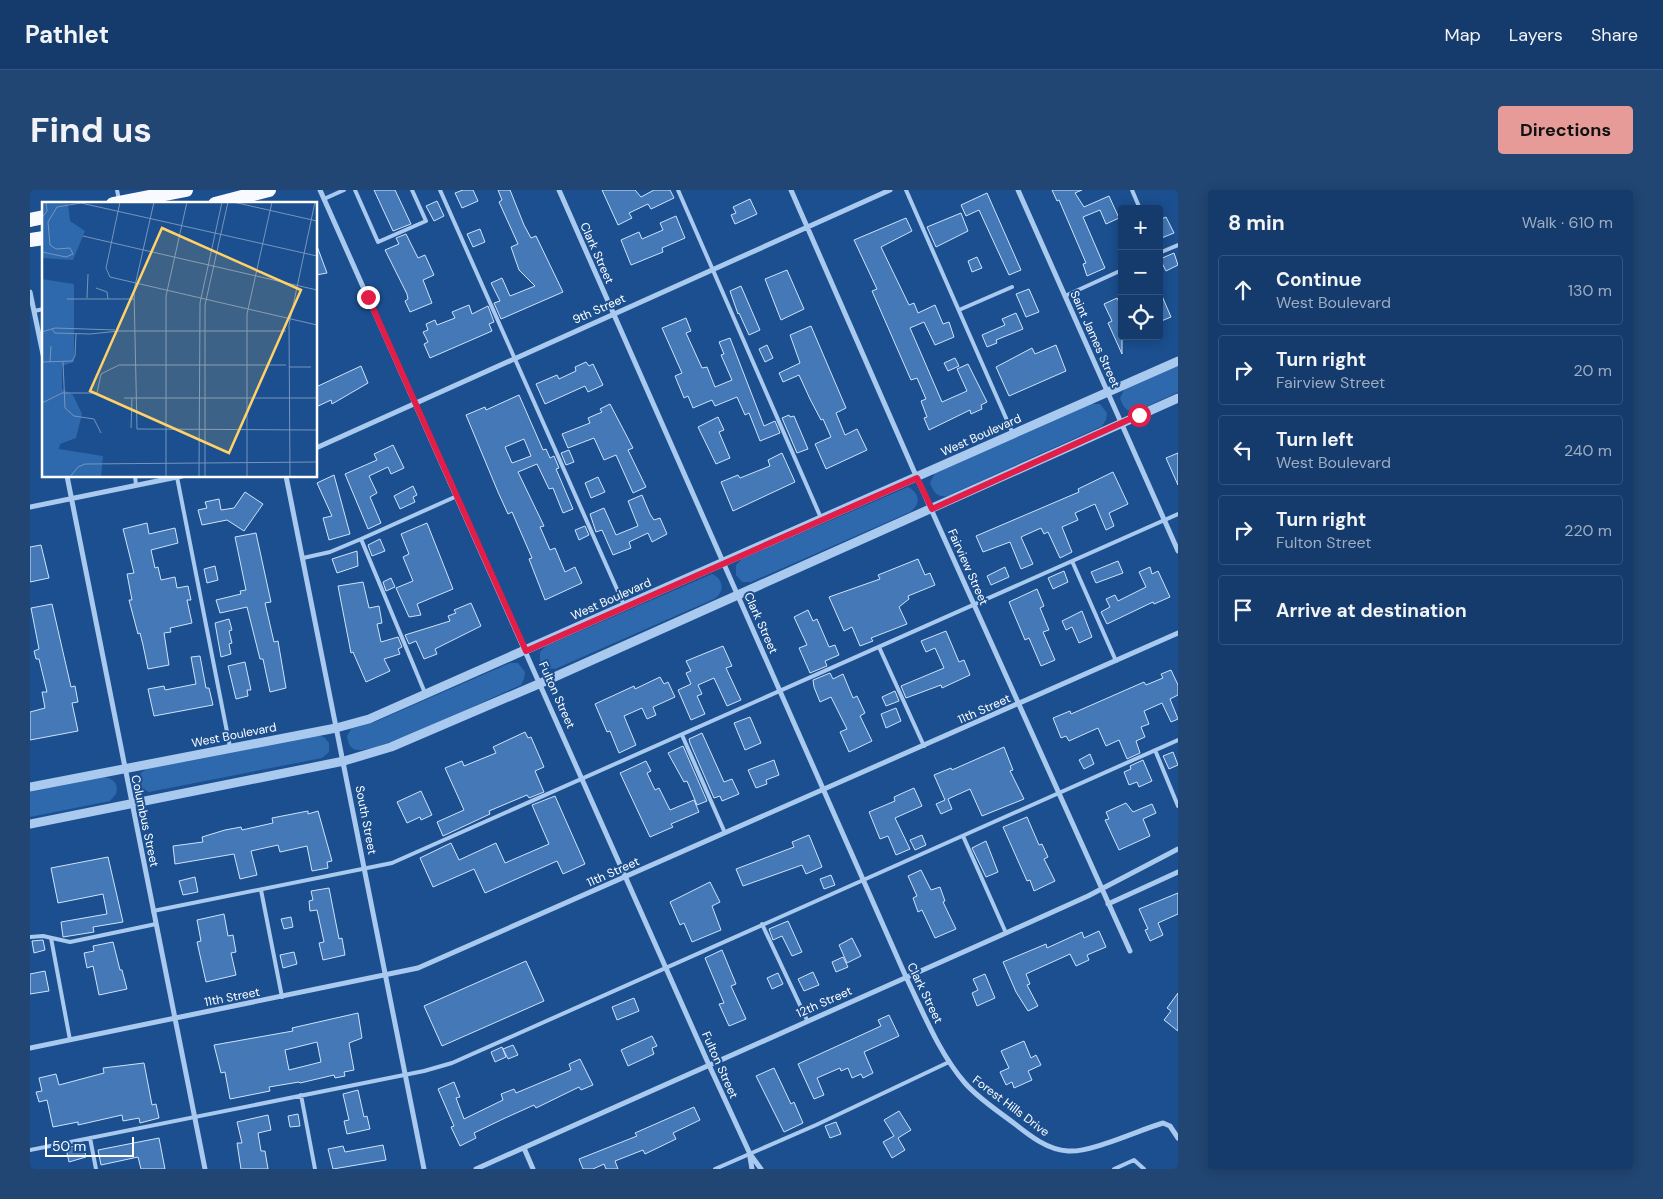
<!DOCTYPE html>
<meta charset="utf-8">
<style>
:root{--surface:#143b6b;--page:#214673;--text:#f1f3f6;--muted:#9dadc1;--line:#33557e;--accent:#e69b98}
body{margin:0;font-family:"DM Sans",sans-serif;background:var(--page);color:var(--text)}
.controls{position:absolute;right:15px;top:15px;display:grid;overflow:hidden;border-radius:5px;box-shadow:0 2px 12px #0003}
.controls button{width:45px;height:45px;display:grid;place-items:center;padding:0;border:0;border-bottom:1px solid var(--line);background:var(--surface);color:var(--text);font:25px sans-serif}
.scale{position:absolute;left:15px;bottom:12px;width:89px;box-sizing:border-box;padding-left:5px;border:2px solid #fff;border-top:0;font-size:14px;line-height:18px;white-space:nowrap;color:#fff;-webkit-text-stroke:4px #1b4f8f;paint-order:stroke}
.stop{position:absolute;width:15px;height:15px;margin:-11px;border:4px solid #e11d48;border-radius:50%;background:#fff}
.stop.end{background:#e11d48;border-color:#fff;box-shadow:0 1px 5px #0008}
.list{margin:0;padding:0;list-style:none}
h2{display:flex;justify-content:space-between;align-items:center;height:65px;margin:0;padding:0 20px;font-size:21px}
h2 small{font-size:16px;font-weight:400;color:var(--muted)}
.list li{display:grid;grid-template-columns:32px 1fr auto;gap:15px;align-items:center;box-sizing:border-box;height:70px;margin:0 10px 10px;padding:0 10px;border:1px solid var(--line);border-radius:5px}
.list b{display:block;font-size:19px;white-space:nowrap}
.list p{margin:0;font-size:16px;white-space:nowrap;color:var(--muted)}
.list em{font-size:16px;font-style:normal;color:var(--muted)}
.icon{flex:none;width:28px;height:28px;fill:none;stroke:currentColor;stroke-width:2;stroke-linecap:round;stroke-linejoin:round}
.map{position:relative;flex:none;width:1148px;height:979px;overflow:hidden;border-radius:5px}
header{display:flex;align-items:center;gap:30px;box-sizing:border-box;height:70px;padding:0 25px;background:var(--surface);border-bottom:1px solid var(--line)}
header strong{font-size:24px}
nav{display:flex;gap:28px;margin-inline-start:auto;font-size:18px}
.intro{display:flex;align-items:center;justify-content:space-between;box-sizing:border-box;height:120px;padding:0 30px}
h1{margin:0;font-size:35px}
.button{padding:12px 22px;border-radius:5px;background:var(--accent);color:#111;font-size:18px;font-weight:700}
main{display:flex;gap:30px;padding:0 30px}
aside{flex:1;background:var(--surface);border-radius:5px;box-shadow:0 2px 12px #0003}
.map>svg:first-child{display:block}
.green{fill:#2e69ad}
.building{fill:#4478b7;stroke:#cfe3fa;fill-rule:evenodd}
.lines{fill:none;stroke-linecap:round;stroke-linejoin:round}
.service{stroke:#a9c9ee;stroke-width:4}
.minor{stroke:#a9c9ee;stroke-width:5}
.tertiary{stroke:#a9c9ee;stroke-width:9}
.trunk{stroke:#f8faff;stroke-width:14}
.route{stroke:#e11d48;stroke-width:6}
.labels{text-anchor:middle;stroke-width:4;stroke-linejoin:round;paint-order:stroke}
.street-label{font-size:12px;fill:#fff;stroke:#1b4f8f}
.inset-road{fill:none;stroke:#7695bc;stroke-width:1}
.view{fill:#ffd166;fill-opacity:0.15;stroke:#ffd166;stroke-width:2.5}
.inset-edge{fill:none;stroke:#fff;stroke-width:2.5}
</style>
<header>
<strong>Pathlet</strong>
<nav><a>Map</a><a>Layers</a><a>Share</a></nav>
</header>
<div class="intro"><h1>Find us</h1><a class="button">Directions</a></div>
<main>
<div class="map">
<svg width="1148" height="979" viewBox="0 0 1148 979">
<rect width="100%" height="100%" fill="#1b4f8f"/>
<path class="green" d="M1148,175V202L1107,221C1097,223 1093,217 1090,208L1095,198Z
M1061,214H1070L1077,223L1076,230L1072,236L917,306C907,308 903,301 900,293L905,283Z
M878,297C890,303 891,315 880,322L721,392H712L706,385V375L712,369Z
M682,384C694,389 695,402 684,409L525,479L516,478L510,472V462L516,456Z
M480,473H488L495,482L494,489L491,495C462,507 351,563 327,560C320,559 318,553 317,546L321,539L347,531Z
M286,545L294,547L299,553V562L292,568L119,602C110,599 107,592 111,583L118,578Z
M74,587C84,589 89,594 86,604L80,611L0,627V602Z"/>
<path class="building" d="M344,0H365L381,34L363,41Z
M433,0H443L448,11L432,18L425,3Z
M468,0H480L494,35L501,48L506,46L533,102L471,129L464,113L470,111L461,93L472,88L480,106L505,96L489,80L481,57L488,54L469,12L472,10Z
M572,0H605L611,7L624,0H640L644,8L621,19L618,14L599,23L602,28L588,35Z
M1022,0H1052L1045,3L1054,17L1079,6L1089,28L1076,34L1070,20L1053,27L1075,78L1057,86L1053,74L1056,73L1029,10L1027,11Z
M957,3L991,80L979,85L949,20L936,26L931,15Z
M720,9L727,24L705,34L701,25L706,23L703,17Z
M407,11L414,26L404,31L396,16Z
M931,23L938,41L906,57L897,37Z
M646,26L655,48L632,58L633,62L601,75L591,50L609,42L612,49L633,40L630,33Z
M1136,27L1144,43L1129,49V30Z
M876,28L882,41L851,57L879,115L884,113L888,123L905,115L913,134L919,132L924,147L905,155L894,132L880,138L912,212L937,201L927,179L938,174L957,212L951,215L952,219L941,224L940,220L899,240L894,228L897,227L891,211L896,209L887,188L881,190L842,101L847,99L824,50Z
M450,39L455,52L443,57L437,44Z
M376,44L388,68L395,65L404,85L393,90L402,113L380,122L375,111L378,109L377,104L355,60L369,54L366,48Z
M286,56H287L297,83L286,85Z
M1144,63L1148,75L1136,81L1130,69Z
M947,67L952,78L942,82L938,71Z
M757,80L774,119L751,130L735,89Z
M711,96L730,140L719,145L709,123L708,124L700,101Z
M999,99L1009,122L996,127L986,104Z
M1129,99L1141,127L1129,132Z
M1087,108L1092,118V164L1078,133L1082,131L1074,114Z
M439,115L442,124L458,116L464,132L459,134L462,141L400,168L394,154L398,152L393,142L398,140L396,134L405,130L407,135L425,128L422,122Z
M986,123L993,139L966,150L967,153L957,157L952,145L975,135L972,129Z
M656,128L661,141L656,143L672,178L677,177L685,197L702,190L691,165L694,164L689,152L700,148L734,236L745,231L750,243L730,251L719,223L715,225L707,207L685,216L682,210L663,218L658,206L654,208L645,186L652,183L632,138Z
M781,136L816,218L806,223L815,245L827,239L837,260L796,279L785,254L801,247L793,229L791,230L780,209L769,185L753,192L749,183L770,173L760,145Z
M737,155L743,168L735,172L729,159Z
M1026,155L1036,181L979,206L966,177L1002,158L1005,164Z
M925,168L929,176L918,181L914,173Z
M556,172L559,176L563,174L573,195L558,202L555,196L515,214L506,194L527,185L529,189L546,181L545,177Z
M331,176L338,193L302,214L301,210L286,217V197Z
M489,205L513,260L516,259L520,268L524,266L529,278L526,279L543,319L533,323L523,298L519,299L507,274L488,282L514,336L510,337L520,360L525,358L535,382L545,377L552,393L515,410L499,369L502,368L482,322L478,324L468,302L436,225L455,217L456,220ZM494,249L501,266L482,273L475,257Z
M580,214L603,258L598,260L616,297L603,303L586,265L574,270L564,248L538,258L532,244L560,233L558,228L572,222L570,219Z
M759,225L760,227L764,226L778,259L767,263L752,228Z
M688,227L694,240L689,242L700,268L686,274L668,237Z
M363,255L374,278L361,284L358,277L339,286L347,303L340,307L351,333L338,339L315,284L347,270L344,264Z
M539,260L544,272L536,275L531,263Z
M752,263L765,292L703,321L691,292L708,285L710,288L740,276L738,270Z
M1148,263V295L1136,268Z
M1083,282L1098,314L1079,323L1084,336L1076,340L1065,314L1045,323L1048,330L1032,337L1042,362L1030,368L1018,342L1014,344L1011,338L991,347L1003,374L991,379L980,352L953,362L946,346L1049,302L1048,299Z
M304,285L320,344L299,350L293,328L302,326L287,293Z
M568,287L575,302L561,308L555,293Z
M383,296L387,305L383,307L385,312L370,319L364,306Z
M215,302L233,314L214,341L197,330L172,335L168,320L177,318L175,312L189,309L191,320L204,318Z
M612,305L620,324L624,330L630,328L637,344L622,352L618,343L599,352L601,358L583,365L572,340L566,342L560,324L574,318L586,345L608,336L598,311Z
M117,333L119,344L145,338L148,353L121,360L125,378L128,377L131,390L145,387L147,398L158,396L161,410H157L162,433L140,438L141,442L134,443L139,475L118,479L113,455L110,443L108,444L99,410H102L97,384L104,383L93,339Z
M397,333L423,399L387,414L391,425L379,427L366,398L383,391L373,367L379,364L371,344Z
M555,336L559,345L549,350L545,340Z
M226,343L241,412L235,413L244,452L248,451L256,498L240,502L233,469H230L217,417L190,423L186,410L211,404L210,401L216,400L205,347Z
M350,349L355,361L342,366L338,355Z
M11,355L19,388L0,392V357Z
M327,361L328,376L307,383L302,369Z
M888,369L895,385L900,383L905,395L878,406L879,409L869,417L877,434L841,448L843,451L830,456L822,437L814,441L799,407L850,389L848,385Z
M1088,371L1093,383L1066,393L1061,382Z
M185,376L188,390L177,393L174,379Z
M975,377L979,387L961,395L957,386Z
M1120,377L1122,384L1128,381L1140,407L1124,414L1123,412L1077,434L1071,422L1080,417L1076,409L1085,405L1088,411L1116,397L1109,382Z
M1034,381L1038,392L1023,399L1018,388Z
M361,388L365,397L356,401L353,392Z
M333,392L339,418L349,416L352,433L347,434L351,452L368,447L372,457L368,459L370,464L354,469L360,481L336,492L323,462L321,463L308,396Z
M1007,399L1014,416L1010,418L1019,440L1013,442L1025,470L1011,476L999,448L995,450L979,412Z
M441,413L451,436L405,459L407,464L394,469L386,451L379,454L375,445L420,431L418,426L426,423L424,420Z
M22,414L41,497L45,496L48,512L42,513L48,541L0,550V522L15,518L12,502H17L9,469H6L4,461L9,459L1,418Z
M778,420L783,431L787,429L799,457L805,455L809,465L795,471L797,476L780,483L769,458L777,455L764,427Z
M1052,421L1062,447L1049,453L1042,437L1036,440L1032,431Z
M199,429L202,440L199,441L202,453L199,454L201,464L191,467L185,433Z
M916,441L929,472L934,470L940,485L912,498L911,495L876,508L871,496L914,478L905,458L896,462L891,451Z
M693,456L702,476L696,478L711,510L697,516L684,488L668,495L672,504L667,506L675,524L661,530L648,500L661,494L656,483L661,481L656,471Z
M170,466L176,498H179L183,515L124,526L118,499L134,496L135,500L166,494L161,467Z
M215,472L221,500H217L218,506L206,509L198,476Z
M1141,480L1148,495V505L1140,509L1148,529L1141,532L1132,513L1114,521L1119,534L1111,537L1115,547L1106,551L1110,563L1097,569L1089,550L1076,556L1068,538L1039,551L1036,546L1031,548L1023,528L1040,521L1041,524L1114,492L1116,495L1133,488L1131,484Z
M800,483L803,489L813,484L823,508L827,506L835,523L830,526L842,551L819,562L810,542L817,539L801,507L790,512L784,497L783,490Z
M630,487L634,494L638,492L645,507L623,517L626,525L617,529L612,518L594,526L606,555L589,563L580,541L577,542L565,514L604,496L605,499Z
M865,501L869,511L856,516L852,507Z
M866,518L871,531L856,538L851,524Z
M720,527L731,553L715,560L704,533Z
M495,542L498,548L501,547L514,577L505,581L514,602L499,608L497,605L459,621L460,624L413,646L407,632L434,620L415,578L432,571L434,576L466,563L463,557Z
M672,543L694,592L702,589L709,604L692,611L690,606L684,608L660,553L659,549Z
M653,556L677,611L667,615L657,591L654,592L638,563Z
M974,557L983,580L980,581L994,609L952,626L940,599L918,609L922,619L911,624L906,614L915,610L904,585L921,578L922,580Z
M1143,562L1148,575L1139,579L1133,566Z
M1060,564L1064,574L1054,579L1049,570Z
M744,570L749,585L736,590L737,594L726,598L718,580Z
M1113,570L1122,591L1109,597L1107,592L1099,595L1094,582L1101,579L1100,576Z
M616,571L621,581L617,583L625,600L629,598L640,620L664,610L669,622L641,634L643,637L620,647L590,583Z
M884,598L892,616L865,628L880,659L866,665L858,646L850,649L839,622L865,611L864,607Z
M391,601L402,625L391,630L390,627L377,633L367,612Z
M525,606L555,674L533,684L527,671L455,703L444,679L403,697L390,668L421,653L429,670L466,653L475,673L519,654L502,615Z
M1096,613L1103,622L1122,614L1126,623L1113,629L1120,646L1089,660L1075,630L1079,629L1076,622Z
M278,621V624L288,621L302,671L297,672L298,678L282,681L277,656L250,662L248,655L221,661L227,685L210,689L204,664L145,674L143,656L173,652L172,647L195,640L211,637L212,640L243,633L242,628Z
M997,627L1009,655L1012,654L1018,667L1014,669L1025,691L1004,701L1000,690L997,691L973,637Z
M779,645L792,677L776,684L772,675L713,696L706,679L764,657L762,652Z
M892,645L896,655L885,660L880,650Z
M956,651L968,682L956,687L942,658Z
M78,667L93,732L63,737L64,742L33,747L31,732L77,724L73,704L28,713L21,678Z
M891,680L901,700L910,697L915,711L913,712L926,739L905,748L892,720L888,722L883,708L887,706L878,686Z
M801,685L805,695L794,699L790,689Z
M165,687L168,702L153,705L149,691Z
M680,692L690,712L682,716L691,740L662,752L654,733L650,735L640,712Z
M299,698L309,749L312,748L315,765L293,770L289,753L294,752L287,720L280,721L279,711L283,710L281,701Z
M1148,703V724L1128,733L1133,745L1120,751L1115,740L1118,739L1109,719Z
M194,724L198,746L203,745L206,762L201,763L206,785L176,792L167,752L171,751L167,730Z
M261,727L263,737L254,739L251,729Z
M758,731L772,762L762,766L752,746L743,750L739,739Z
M1069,741L1076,757L1057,765L1059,770L1046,776L1040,764L996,784L1000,794L997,795L1008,816L998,821L986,802L973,772L1016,754L1017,758L1052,742L1054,748Z
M822,748L831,766L817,773L809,755Z
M13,750L15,760L4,763L2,751Z
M83,752L90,780H92L97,799L69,805L63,776L57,778L54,763L64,761L63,756Z
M692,760L706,794L701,796L716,829L699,836L689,814L694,813L675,768Z
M264,762L267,774L253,778L250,765Z
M813,767L818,777L806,782L802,772Z
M496,771L514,811L412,856L394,816Z
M15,781L19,801L0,804V784Z
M783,782L789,795L774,801L768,789Z
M748,783L753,794L742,799L737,788Z
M955,784L965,808L947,816L942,803L948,800L943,789Z
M1148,803V841L1134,830L1141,821L1137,818Z
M604,808L609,821L587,830L582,817Z
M328,823L332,848L319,853L324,880L314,882L315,886L305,888L304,885L270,893L269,892L239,897L240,901L200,909L195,882L191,883L184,855L263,841L262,838ZM287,852L291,872L259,880L255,860Z
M859,825L869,846L834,862L843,883L833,888L831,884L822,888L818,878L811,881L810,878L787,888L794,905L784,909L768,874L851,836L848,830Z
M622,846L627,856L622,858L624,864L598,876L591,860Z
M994,851L1001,868L1006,865L1011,875L998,881L1002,890L984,898L982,892L976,895L970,882L979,878L971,861Z
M483,855L488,865L478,869L473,859Z
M472,857L476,867L465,872L461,862Z
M550,869L563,895L551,900L549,897L506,918L504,915L473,929L444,943L446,948L430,956L421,937L424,936L408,899L424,892L430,907L426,908L434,929L473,910L471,904L484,899L486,903L541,880L539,874Z
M114,873L122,915L126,914L129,928L110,933L109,928L93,931L92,925L48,935V932L23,937L17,910L9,912L6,902L12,901L9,888L26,884L29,895L74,883L73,878Z
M744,878L761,914L764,912L773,933L754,942L726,886Z
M328,900L334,927L337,926L340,939L317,944L314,931L319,930L313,904Z
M664,917L670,930L643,943L646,949L615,964L613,960L585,971L588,979H576L574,974L563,979H553L549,969L607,946L605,943Z
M869,921L881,940L868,948L875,960L862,968L853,952L864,946L854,930Z
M268,924L270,936L260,937L258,926Z
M238,925L241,940L228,943L231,961H235L238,979H211L207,953H212L207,932Z
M806,932L811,944L800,948L795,936Z
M129,948L135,979H111L108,967L71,975L68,960Z
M53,954L56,967L39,972L36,958Z
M353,955L356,970L303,979L298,959L313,956L315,962Z"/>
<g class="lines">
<path class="service" d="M87,0L89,10
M325,0L348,52L396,31L382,0
M410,0L594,415
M648,0L791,328
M876,0L983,244
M1102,0L1110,19
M294,9L314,0
M1129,63L1148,55
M1035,106L1092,80
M929,120L982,97
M4,121L14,119
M105,286L106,295
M147,287L200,557
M331,349L427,306
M273,368L300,362L331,349L395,503
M1042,371L1086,471
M849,457L894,556
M652,545L695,643
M1125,560L1148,616
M933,646L976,743
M231,700L252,807
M123,721L362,673L1148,324
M732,734L777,830
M0,747L13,746L40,752L126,734
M21,748L40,850
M271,905L285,979
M60,948L66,979
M0,960L394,881L422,873L1148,550
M685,979L786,935L919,872
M1084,979L1104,970L1114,979"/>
<path class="minor" d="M290,0L679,875L720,964L731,979
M529,0L876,787C893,822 909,863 935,893C949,909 968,921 985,934C1000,946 1018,960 1038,961C1060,963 1109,940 1133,933L1140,936L1148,948
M761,0L887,288L1100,761
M988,0L1148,361
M0,102L14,169
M286,258L860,0
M37,286L175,979
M256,286L394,979
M0,317L152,286
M1078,714L1148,682
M0,858L388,778L1148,443
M494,958L503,979
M720,967L722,979
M446,979L976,743L1058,706L1148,659"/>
<path class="tertiary" d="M0,597L306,538L339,529L1148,171
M0,634L314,571L361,557L511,493L1148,208"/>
<path class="trunk" d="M83,14L156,0
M185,14L239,0
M0,30L14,27
M0,50L14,48"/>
</g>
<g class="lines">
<path class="route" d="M338,107L496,461L887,288L902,319L1109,225"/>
</g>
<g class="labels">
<g class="street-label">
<text transform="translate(567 63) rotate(66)" y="4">Clark Street</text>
<text transform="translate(569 119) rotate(-24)" y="4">9th Street</text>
<text transform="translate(1065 149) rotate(66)" y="4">Saint James Street</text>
<text transform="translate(951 245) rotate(-24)" y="4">West Boulevard</text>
<text transform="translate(938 377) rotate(66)" y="4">Fairview Street</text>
<text transform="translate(581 409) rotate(-24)" y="4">West Boulevard</text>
<text transform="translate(731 433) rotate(66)" y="4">Clark Street</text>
<text transform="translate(527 505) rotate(66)" y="4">Fulton Street</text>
<text transform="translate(954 519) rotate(-24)" y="4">11th Street</text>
<text transform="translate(204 545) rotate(-11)" y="4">West Boulevard</text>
<text transform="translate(336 630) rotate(79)" y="4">South Street</text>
<text transform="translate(115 631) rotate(78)" y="4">Columbus Street</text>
<text transform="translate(583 682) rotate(-24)" y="4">11th Street</text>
<text transform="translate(895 803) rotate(64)" y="4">Clark Street</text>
<text transform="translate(202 807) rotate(-11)" y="4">11th Street</text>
<text transform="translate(794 812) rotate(-24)" y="4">12th Street</text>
<text transform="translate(690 875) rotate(66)" y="4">Fulton Street</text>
<text transform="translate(981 916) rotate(37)" y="4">Forest Hills Drive</text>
</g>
</g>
<g transform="translate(12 12)">
<rect width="275" height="275" fill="#1b4f8f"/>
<path d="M0,0H26L28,19L43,29L31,58L0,56ZM0,77L32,82V160L20,164V187L31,193L40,212L34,236L18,242L17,247L61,254L59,275H0Z" fill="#2e69ad"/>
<path class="inset-road" d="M78,0L64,66L68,75L275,123M112,0L92,88L95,227L275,228M191,0L275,19M0,16L5,9L4,0M6,20L15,5L39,1L275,54M41,34L275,88M0,50L24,55L31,52L28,46L14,47L8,43L6,20M54,86L65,90L66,97M45,96L46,72M25,97H92M10,127L13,131L48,132L77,129H244M0,130L13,126L73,128M0,160L30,159L33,154L34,132M8,160L9,144M21,160L23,206L32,214L52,217L59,231M247,165H269M82,196H275M0,201L20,191H55L59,172L77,163H244M89,226L90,196M28,275L36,265L43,262L275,260M124,275V94L145,0M157,275L158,101L180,0M163,275V103L186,0M205,275V112L230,0M248,275L247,123L273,0"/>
<path class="view" d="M120,26L259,88L187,251L48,189Z"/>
<rect width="275" height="275" class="inset-edge"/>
</g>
</svg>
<div class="controls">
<button>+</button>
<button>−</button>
<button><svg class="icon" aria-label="locate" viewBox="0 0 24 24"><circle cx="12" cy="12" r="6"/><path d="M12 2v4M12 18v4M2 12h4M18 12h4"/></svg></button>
</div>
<div class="scale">50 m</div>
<div class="stop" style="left:1109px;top:225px"></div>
<div class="stop end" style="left:338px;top:107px"></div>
</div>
<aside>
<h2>8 min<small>Walk · 610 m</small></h2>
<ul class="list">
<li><svg class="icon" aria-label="ahead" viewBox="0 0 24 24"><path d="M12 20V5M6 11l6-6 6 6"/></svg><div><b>Continue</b><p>West Boulevard</p></div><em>130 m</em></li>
<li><svg class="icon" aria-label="right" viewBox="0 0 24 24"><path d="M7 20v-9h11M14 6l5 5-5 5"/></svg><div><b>Turn right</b><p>Fairview Street</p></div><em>20 m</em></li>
<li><svg class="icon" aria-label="left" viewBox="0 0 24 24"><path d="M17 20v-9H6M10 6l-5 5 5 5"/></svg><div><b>Turn left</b><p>West Boulevard</p></div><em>240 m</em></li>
<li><svg class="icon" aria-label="right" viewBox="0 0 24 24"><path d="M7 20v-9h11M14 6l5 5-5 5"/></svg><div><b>Turn right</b><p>Fulton Street</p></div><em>220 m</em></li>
<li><svg class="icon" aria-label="arrive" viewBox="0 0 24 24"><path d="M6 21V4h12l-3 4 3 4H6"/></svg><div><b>Arrive at destination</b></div></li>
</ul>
</aside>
</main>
